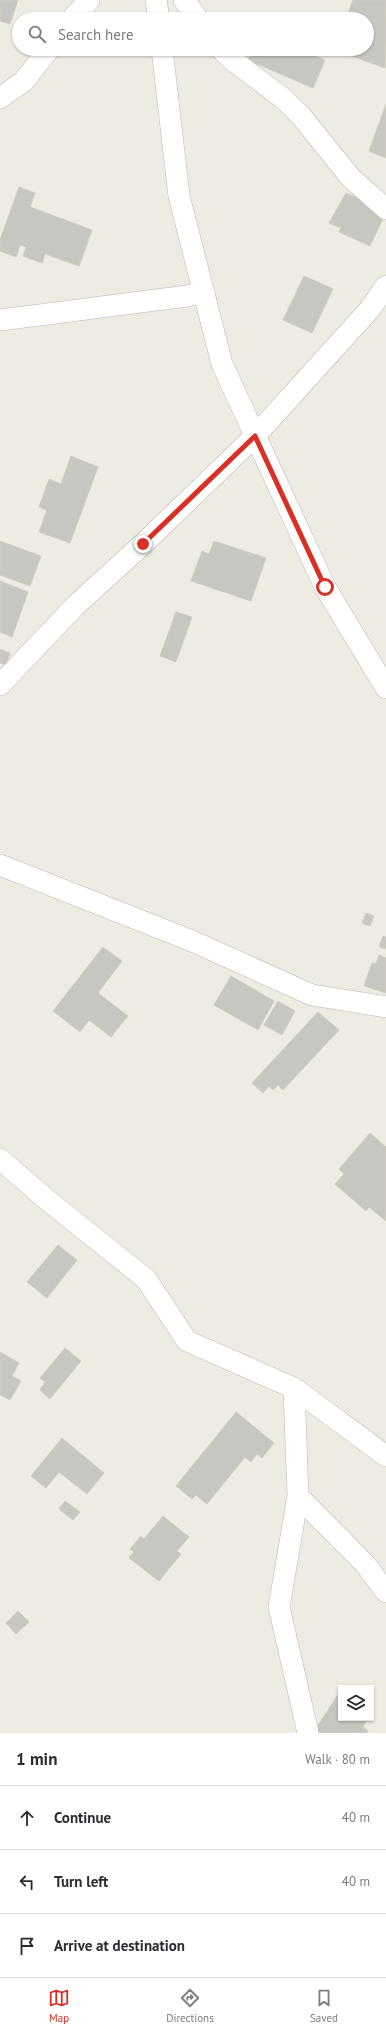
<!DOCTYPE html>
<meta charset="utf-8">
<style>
:root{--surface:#fff;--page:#f2f2f3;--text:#2b2b33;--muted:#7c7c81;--line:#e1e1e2;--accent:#d93025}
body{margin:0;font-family:"PT Sans",sans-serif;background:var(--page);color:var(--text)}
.controls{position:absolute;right:12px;bottom:12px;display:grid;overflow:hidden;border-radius:0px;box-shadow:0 1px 3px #0004}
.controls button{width:36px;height:36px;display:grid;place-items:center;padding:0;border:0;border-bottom:1px solid var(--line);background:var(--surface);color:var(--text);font:20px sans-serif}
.stop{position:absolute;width:12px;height:12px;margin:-9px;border:3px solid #d93025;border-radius:50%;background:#fff}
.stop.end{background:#d93025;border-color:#fff;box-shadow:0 1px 4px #0008}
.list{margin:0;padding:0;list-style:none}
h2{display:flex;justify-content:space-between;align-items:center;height:52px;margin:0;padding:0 16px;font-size:17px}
h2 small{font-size:13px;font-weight:400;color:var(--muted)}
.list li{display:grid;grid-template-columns:26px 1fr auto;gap:12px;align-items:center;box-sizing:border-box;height:64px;padding:0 16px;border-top:1px solid var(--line)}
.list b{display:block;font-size:15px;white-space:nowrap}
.list em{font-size:13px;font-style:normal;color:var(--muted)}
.icon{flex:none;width:22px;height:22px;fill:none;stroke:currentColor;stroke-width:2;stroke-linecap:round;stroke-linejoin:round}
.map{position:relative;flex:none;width:386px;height:1733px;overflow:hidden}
.search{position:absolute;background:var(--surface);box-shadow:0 1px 3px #0004;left:12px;right:12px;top:12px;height:44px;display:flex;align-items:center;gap:10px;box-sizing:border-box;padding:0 14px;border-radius:22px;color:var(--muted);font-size:15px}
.sheet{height:244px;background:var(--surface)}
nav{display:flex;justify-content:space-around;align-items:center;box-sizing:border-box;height:56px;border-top:1px solid var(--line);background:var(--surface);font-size:11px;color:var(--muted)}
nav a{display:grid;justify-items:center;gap:2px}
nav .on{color:var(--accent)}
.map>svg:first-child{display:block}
.building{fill:#c8c6c0;stroke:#d1cdc1}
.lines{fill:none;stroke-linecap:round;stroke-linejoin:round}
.street-casing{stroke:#b5b8bc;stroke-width:22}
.street{stroke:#fff;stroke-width:21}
.route{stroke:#d93025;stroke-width:5}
</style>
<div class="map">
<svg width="386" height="1733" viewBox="0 0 386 1733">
<rect width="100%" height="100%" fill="#edebe2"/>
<path class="building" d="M0,0H18L10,24L0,21Z
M353,0H386L385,68L335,50L367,49V19H346Z
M253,49H300L325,60L313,88L248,60Z
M386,104V158L369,151Z
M19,187L35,193L30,207L92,230L79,266L45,254L42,263L23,256L26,247L20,245L16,257L0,251V240Z
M346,193L386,212L370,246L339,232L341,228L329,223Z
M304,276L333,289L312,333L283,320Z
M71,456L98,467L70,543L39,532L47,510L39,507L49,479L61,484Z
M0,541L41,556L30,586L0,575Z
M214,541L266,558L251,601L191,581L202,551L209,554Z
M0,581L28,592L12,637L0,632Z
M176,612L192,617L176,662L160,656Z
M0,649L10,653L6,665L0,663Z
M366,913L374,916L370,926L362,923Z
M383,936L386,937V949L379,947Z
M103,947L122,961L98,993L128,1016L111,1037L89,1020L80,1032L53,1011Z
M379,955L386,958V993L364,986L372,963L376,964Z
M231,976L274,1001L258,1030L214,1005Z
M278,1001L295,1011L282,1035L264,1025Z
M318,1012L339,1030L283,1090L278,1085L273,1090L269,1086L263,1093L252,1083Z
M370,1133L386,1147V1221L369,1207L366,1211L335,1184L344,1174L339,1169Z
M58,1245L77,1260L47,1298L27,1282Z
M65,1348L81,1361L50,1399L40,1390L45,1382L40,1378Z
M0,1352L19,1363L12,1376L21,1381L10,1400L0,1395Z
M236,1412L274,1443L262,1458L257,1454L251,1462L245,1457L207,1504L196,1495L192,1499L176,1486Z
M62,1438L104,1473L87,1494L59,1472L46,1488L31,1476Z
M65,1501L80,1512L73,1520L59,1509Z
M163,1516L189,1537L177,1551L181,1554L159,1581L129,1558L134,1552L130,1549L141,1536L144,1539Z
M18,1611L29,1622L16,1634L6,1623Z
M339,1693L341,1694V1718H368L363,1727L368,1731L367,1733H313Z"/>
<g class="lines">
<defs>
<path id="street" d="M156,0L159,19
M184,0L198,19
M72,19L89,0
M162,49L179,196L222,364L325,587L386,688
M221,49L231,59L284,99L301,116L351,178L386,209
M0,98L24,81L49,49
M0,320L187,296L204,292
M0,685L76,605L143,544L255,436L370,309L386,286
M0,865L192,941L312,995L386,1007
M0,1159L46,1199L146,1279L187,1341L294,1388L298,1496L279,1607L308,1733
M294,1388L386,1456
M298,1496L365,1564L386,1592"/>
</defs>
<use href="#street" class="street-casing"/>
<use href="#street" class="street"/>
</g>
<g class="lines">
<path class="route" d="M143,544L255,436L325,587"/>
</g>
</svg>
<div class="controls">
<button><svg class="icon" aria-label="layers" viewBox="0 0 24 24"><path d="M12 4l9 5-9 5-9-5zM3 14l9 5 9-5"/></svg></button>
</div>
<div class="stop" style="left:325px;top:587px"></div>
<div class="stop end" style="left:143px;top:544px"></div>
<div class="search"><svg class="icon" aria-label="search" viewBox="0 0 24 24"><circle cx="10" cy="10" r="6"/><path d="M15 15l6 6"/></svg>Search here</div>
</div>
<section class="sheet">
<h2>1 min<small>Walk · 80 m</small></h2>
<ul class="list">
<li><svg class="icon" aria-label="ahead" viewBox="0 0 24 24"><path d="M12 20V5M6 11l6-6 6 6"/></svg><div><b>Continue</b></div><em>40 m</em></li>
<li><svg class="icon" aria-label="left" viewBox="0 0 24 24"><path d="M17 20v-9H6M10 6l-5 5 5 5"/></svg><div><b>Turn left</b></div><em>40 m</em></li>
<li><svg class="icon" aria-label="arrive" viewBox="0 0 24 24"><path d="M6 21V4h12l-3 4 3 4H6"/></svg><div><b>Arrive at destination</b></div></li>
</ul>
</section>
<nav>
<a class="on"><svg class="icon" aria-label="map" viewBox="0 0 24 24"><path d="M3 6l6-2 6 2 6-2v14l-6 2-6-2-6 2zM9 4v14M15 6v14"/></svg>Map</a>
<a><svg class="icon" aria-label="directions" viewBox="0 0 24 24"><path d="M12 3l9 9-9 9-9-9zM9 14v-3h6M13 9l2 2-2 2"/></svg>Directions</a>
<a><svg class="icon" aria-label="saved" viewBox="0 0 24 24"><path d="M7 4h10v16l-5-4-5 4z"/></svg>Saved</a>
</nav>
